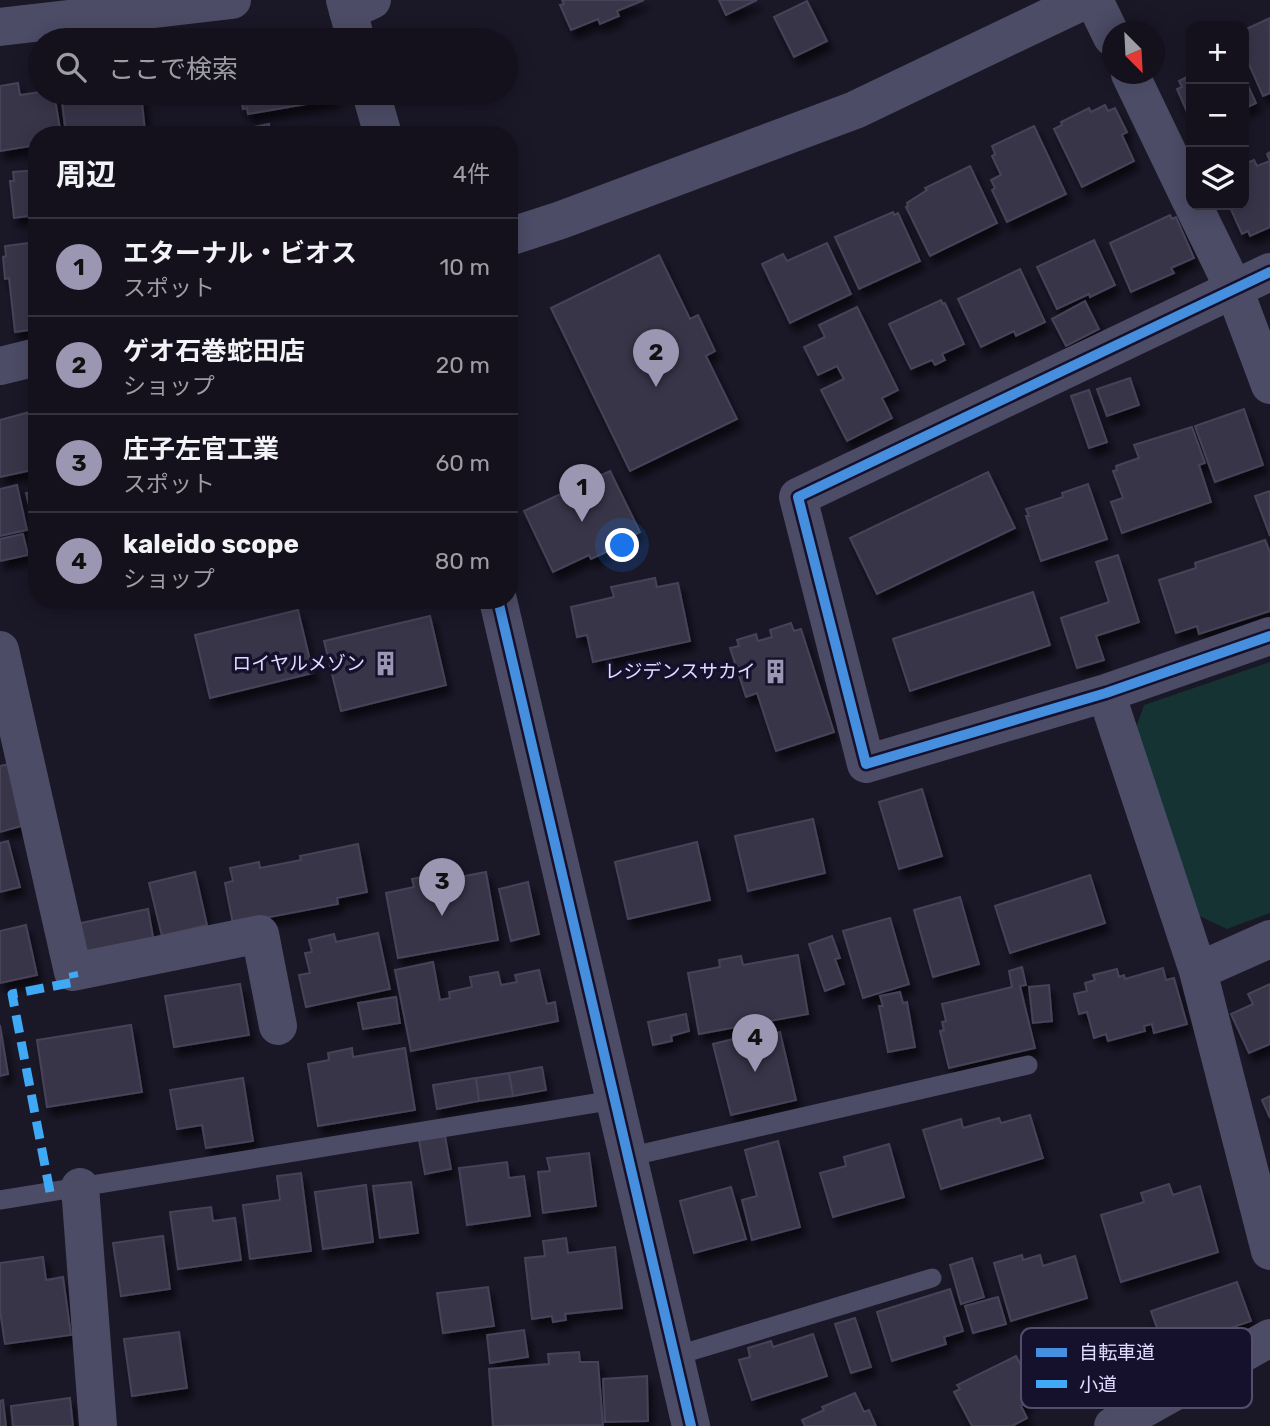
<!DOCTYPE html>
<html lang="ja">
<meta charset="utf-8">
<style>
:root{--surface:#14111d;--page:#211f2a;--text:#f1f3f6;--muted:#9d9da4;--line:#33313b;--accent:#9b97b3}
body{margin:0;font-family:Rubik,"Noto Sans JP",sans-serif;background:var(--page);color:var(--text)}
.controls{position:absolute;right:21px;top:21px;display:grid;overflow:hidden;border-radius:14px;box-shadow:0 4px 18px #0003}
.controls button{width:63px;height:63px;display:grid;place-items:center;padding:0;border:0;border-bottom:2px solid var(--line);background:var(--surface);color:var(--text);font:35px sans-serif}
.compass{position:absolute;left:1102px;top:21px;width:63px;height:63px;border-radius:50%;background:var(--surface);box-shadow:0 4px 18px #0003;rotate:156deg}
.you{position:absolute;left:623px;top:546px;width:24px;height:24px;margin:-18px;border:5px solid #fff;border-radius:50%;background:#1a73e8;box-shadow:0 0 0 10px #1a73e833}
.badge{display:grid;place-items:center;width:46px;height:46px;border-radius:50%;background:var(--accent);color:#111;font-size:23px;font-weight:700}
.pin{position:absolute;translate:-50% -58px;filter:drop-shadow(0 2px 4px #0008)}
.pin::after{content:'';position:absolute;top:37px;width:24px;height:21px;background:inherit;clip-path:polygon(0 0,100% 0,50% 100%)}
.list{margin:0;padding:0;list-style:none}
h2{display:flex;justify-content:space-between;align-items:center;height:91px;margin:0;padding:0 28px;font-size:30px}
h2 small{font-size:23px;font-weight:400;color:var(--muted)}
.list li{display:grid;grid-template-columns:46px 1fr auto;gap:21px;align-items:center;box-sizing:border-box;height:98px;padding:0 28px;border-top:2px solid var(--line)}
.list b{display:block;font-size:26px;white-space:nowrap}
.list p{margin:0;font-size:23px;white-space:nowrap;color:var(--muted)}
.list em{font-size:23px;font-style:normal;color:var(--muted)}
.icon{flex:none;width:38px;height:38px;fill:none;stroke:currentColor;stroke-width:2;stroke-linecap:round;stroke-linejoin:round}
.map{position:relative;flex:none;width:1270px;height:1426px;overflow:hidden}
.search{position:absolute;background:var(--surface);box-shadow:0 4px 18px #0003;left:28px;top:28px;width:490px;height:77px;display:flex;align-items:center;gap:18px;box-sizing:border-box;padding:0 24px;border-radius:38px;color:var(--muted);font-size:26px}
.panel{position:absolute;background:var(--surface);box-shadow:0 4px 18px #0003;left:28px;top:126px;width:490px;height:483px;border-radius:28px}
.map>svg:first-child{display:block}
.green{fill:#153333}
.building{fill:#393648;stroke:#474259;stroke-width:2;filter:url(#shadow)}
.lines{fill:none;stroke-linecap:round;stroke-linejoin:round}
.service{stroke:#4d4c67;stroke-width:19}
.minor{stroke:#4d4c67;stroke-width:38}
.tertiary{stroke:#4d4c67;stroke-width:38}
.quiet{stroke:#3fa9f5;stroke-width:9;stroke-dasharray:18 9;stroke-linecap:butt}
.cycleway-casing{stroke:#15112d;stroke-width:15}
.cycleway{stroke:#468fdf;stroke-width:10}
.labels{text-anchor:middle;stroke-width:7;stroke-linejoin:round;paint-order:stroke}
.poi-label{font-size:19px;fill:#e0dcff;stroke:#15112d;text-anchor:end}
.key{fill:#15112d;stroke:#524e6c;stroke-width:2}
.key-label{font-size:19px;fill:#e0dcff}
</style>
<div class="map">
<svg width="1270" height="1426" viewBox="0 0 1270 1426">
<defs>
<filter id="shadow"><feDropShadow dx="4.5" dy="8" stdDeviation="3.5" flood-color="#0009"/></filter>
</defs>
<rect width="100%" height="100%" fill="#1a1727"/>
<path class="green" d="M1270,662V913L1227,929L1191,912L1134,733L1144,705Z"/>
<path class="building" d="M562,0H644L617,11L619,16L600,24L598,19L571,30L560,5L564,4Z
M719,0H757L726,15Z
M807,1L827,41L794,57L774,17Z
M1270,18V93L1263,96L1244,53V30Z
M1191,75V121L1177,89L1182,87L1179,81Z
M1244,77L1256,103L1244,109Z
M18,83L20,95L40,92L54,93L61,135H37V145L0,151V86Z
M75,93H141L145,131L111,135H66L62,102L75,100Z
M240,93H335L336,99L248,114L247,108L243,109Z
M1105,105L1108,111L1115,108L1127,132L1122,135L1134,161L1082,187L1054,129L1062,125L1061,122L1089,108L1091,112Z
M269,124L271,135H224V133Z
M1034,126L1066,194L1007,222L992,190L995,188L991,180L1001,175L992,156L995,154L992,146Z
M1270,152V227L1250,236L1248,231L1242,234L1229,205H1244V164L1254,160L1257,166L1270,161L1267,154Z
M970,166L997,223L930,256L906,207L908,206L907,203L927,190L925,188Z
M37,170V215L14,218L10,181H14L13,172Z
M893,212L894,215L898,213L920,261L859,289L835,237Z
M1170,215L1172,219L1176,217L1194,258L1171,268L1174,273L1131,292L1110,243Z
M1094,240L1115,285L1090,297L1089,294L1057,309L1037,267Z
M37,242V329L15,332L9,278L5,279L3,257L6,256L5,246Z
M827,243L851,294L790,323L762,264L783,254L787,261Z
M659,255L690,319L698,315L715,351L706,356L737,419L630,471L551,308Z
M1020,269L1045,322L1016,336L1014,331L981,347L958,299Z
M941,300L943,304L945,303L964,344L942,354L945,360L935,365L932,360L911,369L889,324Z
M1085,301L1099,329L1066,346L1052,319Z
M857,307L898,390L882,398L892,418L847,441L821,390L844,379L837,366L818,375L804,347L825,337L819,325Z
M1130,378L1139,405L1107,416L1097,389Z
M1089,390L1107,442L1089,448L1071,396Z
M37,404V469L0,477V420L33,411L31,406Z
M1244,409L1263,465L1215,482L1195,426Z
M1192,427L1205,463L1199,465L1211,502L1122,533L1111,502L1123,498L1113,471L1117,470L1116,466L1139,458L1134,445Z
M610,471L640,532L604,549L606,552L591,559L589,555L553,572L524,511Z
M988,472L1015,528L877,594L850,538Z
M1088,484L1107,539L1041,561L1026,516H1029L1026,509L1063,497L1062,493Z
M17,485L27,530L0,536V489Z
M37,491V538L26,493Z
M1270,491V536L1255,496Z
M23,534L28,555L0,561V539Z
M1265,540L1270,552V611L1199,634L1197,626L1176,633L1159,580L1196,568L1195,563Z
M1118,555L1139,622L1096,636L1104,660L1077,668L1061,618L1109,602L1096,562Z
M655,578L657,587L678,583L690,641L593,662L587,635L577,637L571,607L614,597L611,587Z
M1033,592L1050,645L910,691L893,639Z
M298,610L313,673L210,698L195,635Z
M430,616L446,685L341,711L324,641Z
M791,623L794,631L801,629L834,732L776,751L757,693L746,697L730,648L739,646L737,640L756,634L758,641L772,637L770,630Z
M9,764L25,825L0,832V766Z
M922,789L942,856L899,869L879,802Z
M813,819L825,873L748,891L735,836Z
M8,841L20,887L0,892V843Z
M697,842L710,900L628,919L615,862Z
M358,844L367,892L337,898L338,904L233,924L225,883L233,881L230,868L259,862L260,868L301,860L300,856Z
M195,872L207,925L162,936L149,883Z
M486,872L498,940L398,958L386,893L414,887L412,879L437,874L438,881Z
M1090,875L1105,923L1010,953L995,906Z
M528,882L539,934L511,941L499,889Z
M960,897L979,964L933,977L914,910Z
M148,909L154,942L82,956L76,924Z
M890,918L909,984L863,998L843,931Z
M26,925L37,975L0,983V931Z
M378,933L390,989L306,1007L299,975L310,973L305,953L312,952L309,940L334,934L336,942Z
M832,936L840,958L835,959L844,984L825,991L809,944Z
M798,955L808,1014L699,1034L688,973L720,967L719,960L741,956L743,965Z
M433,962L440,1000L450,998L449,992L472,987L470,977L498,972L501,985L517,982L515,975L539,970L547,1004L555,1002L558,1021L411,1051L395,970Z
M1022,967L1026,985L1020,986L1035,1048L949,1068L940,1031L944,1030L942,1022L946,1021L942,1004L1012,987L1009,971Z
M1163,968L1166,980L1174,978L1187,1024L1154,1033L1152,1024L1144,1026L1145,1031L1108,1041L1106,1034L1094,1038L1087,1012L1079,1014L1074,994L1087,991L1085,983L1095,980L1093,975L1117,969L1119,977L1124,975L1125,979Z
M240,984L249,1035L174,1047L165,996Z
M1270,984V1044L1249,1053L1231,1014L1253,1004L1248,994Z
M1049,985L1052,1021L1033,1023L1029,987Z
M900,992L903,1003L907,1002L915,1047L888,1052L879,1006H883L880,996Z
M396,997L400,1023L363,1029L358,1003Z
M686,1014L689,1031L671,1036L672,1041L653,1045L648,1022Z
M0,1025L8,1074L0,1076Z
M131,1025L142,1092L47,1107L37,1040Z
M780,1032L796,1100L731,1115L713,1044L758,1033L759,1038Z
M352,1048L353,1057L405,1048L415,1110L318,1126L308,1064L329,1060L328,1053Z
M542,1067L546,1090L513,1096L509,1073Z
M509,1073L513,1096L479,1101L476,1078Z
M243,1078L253,1141L206,1148L202,1125L177,1129L170,1090Z
M476,1078L479,1101L437,1109L433,1085Z
M1270,1096V1118L1262,1100Z
M1030,1115L1043,1158L941,1189L923,1130L961,1119L963,1128L999,1118L1001,1123Z
M445,1136L451,1169L425,1174L419,1140Z
M778,1141L800,1227L752,1240L742,1200L757,1196L745,1150Z
M889,1144L904,1197L833,1217L820,1173L846,1166L844,1157Z
M589,1153L596,1206L543,1213L538,1172L550,1171L547,1158Z
M507,1162L509,1178L524,1176L530,1216L467,1225L459,1168Z
M301,1173L311,1251L250,1259L243,1205L280,1200L277,1176Z
M411,1182L418,1233L380,1238L373,1186Z
M1169,1184L1173,1195L1200,1186L1218,1252L1121,1282L1101,1215L1144,1202L1141,1193Z
M366,1185L373,1242L323,1249L315,1192Z
M731,1187L746,1239L694,1253L680,1201Z
M211,1207L213,1221L235,1218L241,1260L178,1269L170,1212Z
M163,1236L170,1289L121,1296L113,1243Z
M566,1238L568,1253L615,1247L622,1308L565,1314L566,1320L553,1322L552,1316L532,1319L525,1258L545,1256L543,1241Z
M1022,1255L1023,1260L1040,1255L1043,1266L1075,1256L1087,1298L1011,1321L994,1263Z
M43,1257L46,1280L63,1277L71,1335L5,1344L0,1311V1263Z
M972,1258L984,1297L961,1304L950,1265Z
M1237,1282L1251,1321L1216,1333L1218,1339L1167,1356L1151,1311Z
M488,1287L494,1326L443,1333L437,1293Z
M950,1289L963,1331L944,1337L946,1344L892,1361L877,1312Z
M998,1297L1006,1324L973,1333L965,1306Z
M855,1318L871,1367L851,1373L835,1324Z
M524,1330L528,1357L490,1363L487,1335Z
M179,1332L187,1388L132,1396L124,1339Z
M813,1334L827,1376L752,1400L739,1360L750,1357L748,1348L771,1341L773,1347Z
M579,1352L580,1362H598L603,1425L493,1426L489,1369L549,1364L548,1354Z
M1016,1356L1034,1390L1026,1395L1029,1401L1021,1406L1027,1418L1012,1426H972L954,1392L960,1389L957,1385Z
M647,1376L648,1421L605,1422L603,1379Z
M855,1393L864,1412L869,1410L876,1426H805L802,1420L824,1410L822,1407Z
M70,1398L73,1426H13L11,1406Z
M3,1400L6,1426H0V1401Z"/>
<g class="lines">
<path class="service" d="M628,1157L1028,1065
M0,1200L614,1100
M675,1356L932,1278"/>
<path class="minor" d="M1094,0L1112,37
M348,11L372,0
M0,27L232,0
M1130,74L1191,201
M1193,205L1234,289L1270,385
M1270,272L798,497L866,764L1106,693L1270,636
M0,650L73,972L260,934L278,1026
M1106,693L1198,971L1270,1251
M1198,971L1270,939
M80,1187L98,1426
M1113,1426L1270,1338"/>
<path class="tertiary" d="M345,0L356,40
M371,93L383,135
M509,237L561,220L855,110L1085,0
M0,366L37,357
M498,600L691,1426"/>
<path class="quiet" d="M50,1192L12,994L75,982L73,972"/>
<defs>
<path id="cycleway" d="M1270,272L798,497L866,764L1106,693L1270,636
M498,600L691,1426"/>
</defs>
<use href="#cycleway" class="cycleway-casing"/>
<use href="#cycleway" class="cycleway"/>
</g>
<defs>
<symbol id="building-bare" viewBox="-9 -9 18 18"><path d="M-4-6H4V6H1V3H-1V6H-4ZM-2.5-4.3h1.7v1.8h-1.7ZM.8-4.3h1.7v1.8H.8ZM-2.5-1h1.7V.8h-1.7ZM.8-1h1.7V.8H.8Z" fill="#9b97b3" stroke="#15112d" stroke-width="2.5" paint-order="stroke"/></symbol>
</defs>
<g fill-rule="evenodd">
<use href="#building-bare" x="368" y="646" width="35" height="35"/>
<use href="#building-bare" x="758" y="654" width="35" height="35"/>
</g>
<g class="labels">
<g class="poi-label">
<text x="365" y="670">ロイヤルメゾン</text>
<text x="756" y="678">レジデンスサカイ</text>
</g>
</g>
<rect x="1021" y="1328" width="231" height="80" rx="10" class="key"/>
<rect x="1036" y="1348" width="31" height="9" fill="#468fdf"/>
<rect x="1036" y="1380" width="31" height="8" fill="#3fa9f5"/>
<g class="key-label">
<text x="1079" y="1359">自転車道</text>
<text x="1079" y="1391">小道</text>
</g>
</svg>
<div class="controls">
<button>+</button>
<button>−</button>
<button><svg class="icon" aria-label="layers" viewBox="0 0 24 24"><path d="M12 4l9 5-9 5-9-5zM3 14l9 5 9-5"/></svg></button>
</div>
<svg class="compass" viewBox="-18 -18 36 36"><path d="M0-13l5 13h-10z" fill="#e53935"/><path d="M0 13l5-13h-10z" fill="#9d9da4"/></svg>
<div class="you"></div>
<div class="pin badge" style="left:582px;top:522px">1</div>
<div class="pin badge" style="left:656px;top:387px">2</div>
<div class="pin badge" style="left:442px;top:916px">3</div>
<div class="pin badge" style="left:755px;top:1072px">4</div>
<div class="search"><svg class="icon" aria-label="search" viewBox="0 0 24 24"><circle cx="10" cy="10" r="6"/><path d="M15 15l6 6"/></svg>ここで検索</div>
<section class="panel">
<h2>周辺<small>4件</small></h2>
<ul class="list">
<li><span class="badge">1</span><div><b>エターナル・ビオス</b><p>スポット</p></div><em>10 m</em></li>
<li><span class="badge">2</span><div><b>ゲオ石巻蛇田店</b><p>ショップ</p></div><em>20 m</em></li>
<li><span class="badge">3</span><div><b>庄子左官工業</b><p>スポット</p></div><em>60 m</em></li>
<li><span class="badge">4</span><div><b>kaleido scope</b><p>ショップ</p></div><em>80 m</em></li>
</ul>
</section>
</div>
